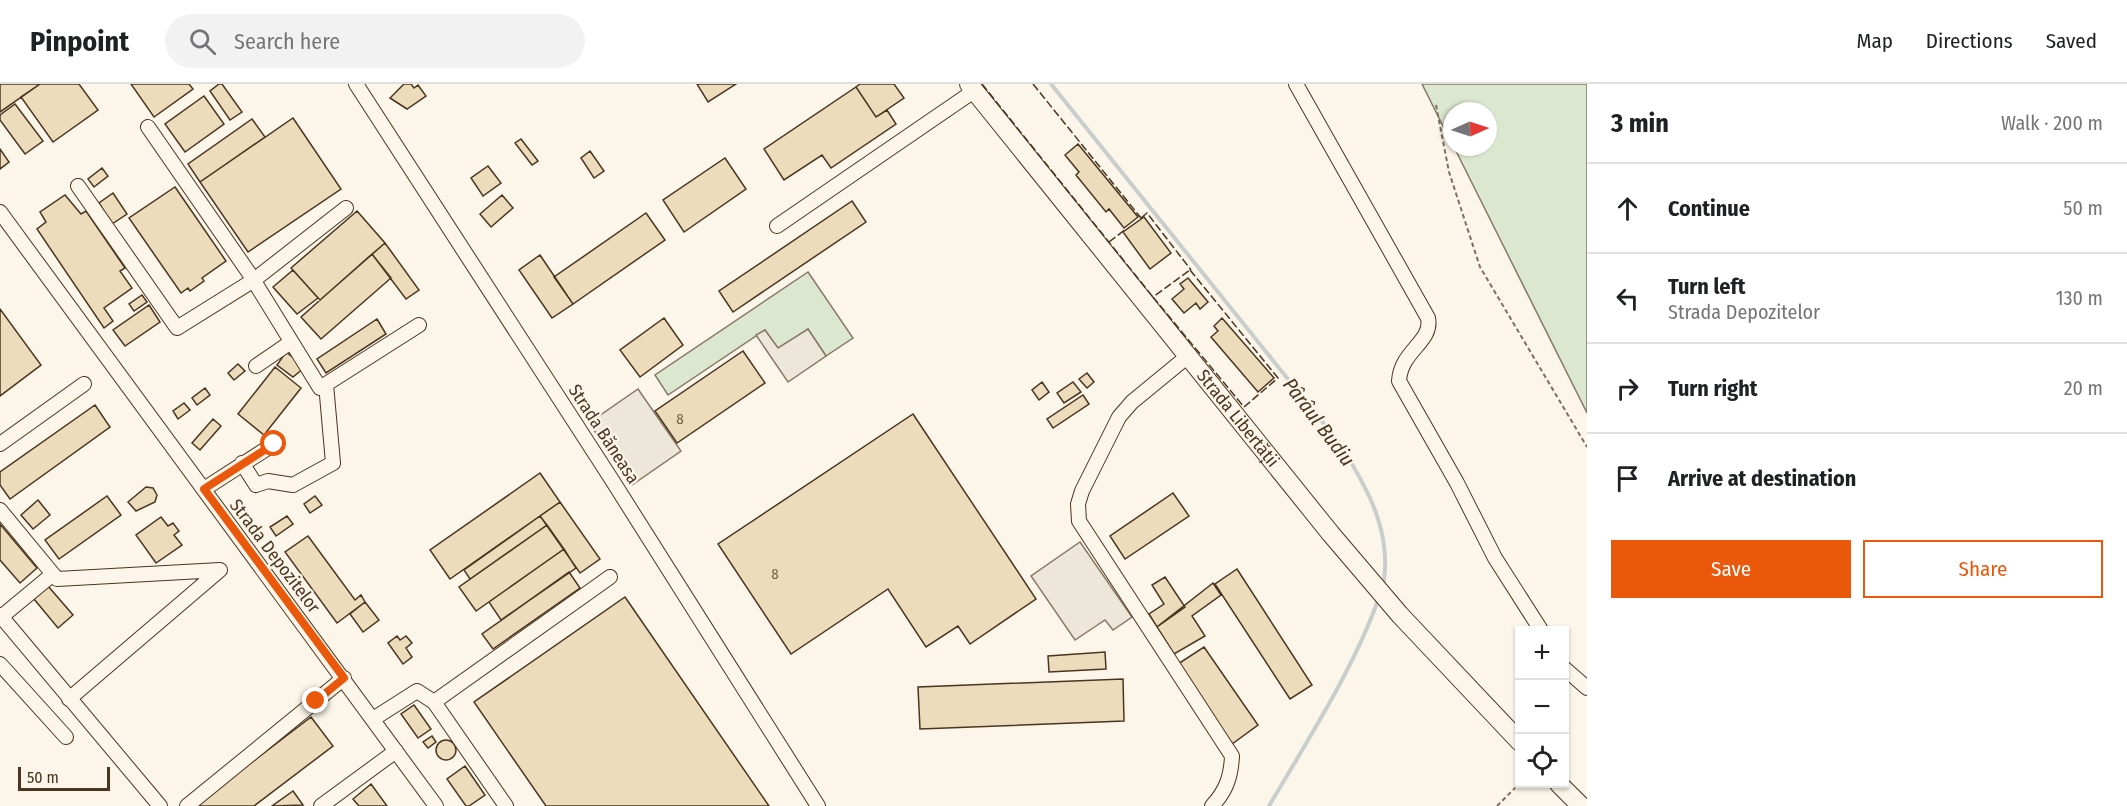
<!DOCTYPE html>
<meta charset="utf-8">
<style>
:root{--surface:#fff;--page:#f2f2f2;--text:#202124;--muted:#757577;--line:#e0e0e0;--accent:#ea580c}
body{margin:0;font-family:"Fira Sans Condensed",sans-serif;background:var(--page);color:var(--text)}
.controls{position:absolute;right:18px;bottom:18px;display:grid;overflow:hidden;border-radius:0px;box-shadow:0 2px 4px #0004}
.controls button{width:54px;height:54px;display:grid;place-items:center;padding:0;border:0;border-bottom:2px solid var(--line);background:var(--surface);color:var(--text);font:30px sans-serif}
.compass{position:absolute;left:1443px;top:18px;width:54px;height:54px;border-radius:50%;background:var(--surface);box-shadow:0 2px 4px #0004;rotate:87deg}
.scale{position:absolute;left:18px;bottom:15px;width:92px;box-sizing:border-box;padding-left:6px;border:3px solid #4a3520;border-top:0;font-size:16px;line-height:21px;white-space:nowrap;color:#4a3520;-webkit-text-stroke:4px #fbf6e9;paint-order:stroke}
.stop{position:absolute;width:18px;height:18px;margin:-14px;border:4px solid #ea580c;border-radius:50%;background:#fff}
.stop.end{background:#ea580c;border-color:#fff;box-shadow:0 2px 6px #0008}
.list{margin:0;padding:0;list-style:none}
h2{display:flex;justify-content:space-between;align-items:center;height:78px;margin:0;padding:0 24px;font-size:26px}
h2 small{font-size:20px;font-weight:400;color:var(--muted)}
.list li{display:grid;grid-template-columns:39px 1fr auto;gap:18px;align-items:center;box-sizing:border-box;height:90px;padding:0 24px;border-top:2px solid var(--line)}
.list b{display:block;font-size:22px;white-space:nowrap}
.list p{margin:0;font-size:20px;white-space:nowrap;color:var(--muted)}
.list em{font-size:20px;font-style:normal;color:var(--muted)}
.actions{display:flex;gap:12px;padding:18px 24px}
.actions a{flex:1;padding:14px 0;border:2px solid var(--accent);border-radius:0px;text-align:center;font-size:21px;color:var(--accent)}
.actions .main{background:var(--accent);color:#fff}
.icon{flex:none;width:33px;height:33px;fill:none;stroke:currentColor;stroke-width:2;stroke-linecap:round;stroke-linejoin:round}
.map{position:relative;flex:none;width:1587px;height:722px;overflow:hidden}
header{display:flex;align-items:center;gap:36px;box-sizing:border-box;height:84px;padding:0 30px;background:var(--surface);border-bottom:2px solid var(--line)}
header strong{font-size:28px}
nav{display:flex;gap:33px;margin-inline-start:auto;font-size:21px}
.search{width:420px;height:54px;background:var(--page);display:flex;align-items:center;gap:15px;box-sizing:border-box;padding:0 21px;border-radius:33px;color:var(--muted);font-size:22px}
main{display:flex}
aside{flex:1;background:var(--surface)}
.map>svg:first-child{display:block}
.green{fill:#dce7d0;stroke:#887966;stroke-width:1.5}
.parking{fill:#ede7d9;stroke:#887966;stroke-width:1.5}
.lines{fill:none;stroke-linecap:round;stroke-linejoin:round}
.stream{stroke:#c9cecd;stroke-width:4}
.building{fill:#ecdcbc;stroke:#4a3520;stroke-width:1.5}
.minor-casing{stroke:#4a3520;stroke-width:16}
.major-casing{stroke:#4a3520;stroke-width:20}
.path{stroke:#7f6f5c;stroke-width:2;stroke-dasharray:4.5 3;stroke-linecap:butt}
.minor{stroke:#fbf6e9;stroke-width:14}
.major{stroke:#fbf6e9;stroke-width:18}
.fence{stroke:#4a3520;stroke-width:1.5;stroke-dasharray:8 3;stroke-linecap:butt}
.route{stroke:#ea580c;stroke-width:8}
.labels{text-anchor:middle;stroke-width:4.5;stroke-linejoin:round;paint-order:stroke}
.number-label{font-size:15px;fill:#725f47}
.street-label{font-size:18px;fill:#4a3520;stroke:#fbf6e9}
.water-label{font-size:20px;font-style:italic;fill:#4a3520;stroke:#fbf6e9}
</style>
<header>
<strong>Pinpoint</strong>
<div class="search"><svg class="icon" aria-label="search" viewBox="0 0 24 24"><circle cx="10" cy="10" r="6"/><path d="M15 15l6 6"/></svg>Search here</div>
<nav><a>Map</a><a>Directions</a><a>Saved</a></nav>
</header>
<main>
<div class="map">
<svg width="1587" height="722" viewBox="0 0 1587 722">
<rect width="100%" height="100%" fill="#fbf6e9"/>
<path class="green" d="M1422,0H1587V329L1454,63H1488V27H1452V60Z
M808,188L853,254L826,272L808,245L778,265L765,246L668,311L655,291Z"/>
<path class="parking" d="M808,245L826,272L788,298L756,251L765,246L778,264Z
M638,305L681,367L632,401L589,339Z
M1080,458L1132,533L1113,546L1105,536L1075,556L1031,492Z"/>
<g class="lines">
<path class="stream" d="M1051,0L1340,360C1368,405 1393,449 1383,503
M1269,722C1306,659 1354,584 1378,516"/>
</g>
<path class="building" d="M0,0H40L0,28Z
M40,0H79L98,26L53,58L21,13Z
M131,0H189L193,5L154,33Z
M219,0H222L242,28L230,36L210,7Z
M404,0H411L414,4L418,1L426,12L407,25L390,14Z
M697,0H736L708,18Z
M860,0H894L904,14L876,33L856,3Z
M856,3L876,33L887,26L896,40L831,84L822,71L784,96L764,65Z
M204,12L224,40L185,68L165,40Z
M15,20L43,57L25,70L0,36V31Z
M293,34L341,105L248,168L200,98Z
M252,35L265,53L200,98L188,80Z
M521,55L538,77L532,81L515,59Z
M1078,60L1138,133L1124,144L1109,125L1106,128L1076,91L1079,88L1065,71Z
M0,65L9,78L0,85Z
M590,67L604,87L594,94L581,74Z
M725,74L746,105L684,148L663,116Z
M488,82L501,99L483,112L471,94Z
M102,84L108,92L94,103L88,95Z
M175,103L226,177L202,194L204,197L190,207L188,204L181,209L129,134Z
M113,109L127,130L112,140L99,119Z
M65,111L81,130L86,127L125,184L120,187L132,204L104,224L113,237L104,244L37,145L46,138L40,128Z
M502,111L513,124L491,143L480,130Z
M852,117L866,138L733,228L719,207Z
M357,127L385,159L320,216L291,184Z
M646,129L665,156L573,220L554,193Z
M1144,133L1171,169L1150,185L1123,148Z
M385,159L419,206L406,215L372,170Z
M372,170L391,194L321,255L301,233Z
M540,171L573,220L552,234L519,186Z
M293,186L318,214L297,230L273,203Z
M1188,194L1208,218L1200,225L1196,219L1184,229L1172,215L1184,205L1180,200Z
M142,211L147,218L134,227L129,220Z
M149,221L160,238L125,262L113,246Z
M0,225L41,281L0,312Z
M664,234L683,261L640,293L620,266Z
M1222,234L1274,294L1258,308L1211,253L1218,247L1214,242Z
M377,235L386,250L326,289L317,275Z
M743,267L765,299L677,359L655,327Z
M286,268L305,283L293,293L277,281Z
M238,280L245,287L234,296L228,289Z
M275,283L301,304L264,351L238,330Z
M1087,289L1094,298L1087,304L1079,295Z
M1042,298L1049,308L1039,316L1032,306Z
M1073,298L1081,308L1064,319L1057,309Z
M205,304L210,311L197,321L192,314Z
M1083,311L1089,320L1053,344L1047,335Z
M184,319L190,326L178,335L173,327Z
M95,321L110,343L10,415L0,401V388Z
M913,330L1036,515L970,560L958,542L926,563L888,505L791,570L718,460Z
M213,335L221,342L200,366L192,359Z
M540,389L560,418L450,495L430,466Z
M146,403L153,404L157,411L155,418L136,427L128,418Z
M1173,409L1189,432L1125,475L1110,452Z
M107,412L121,431L59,475L45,456Z
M315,412L322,421L310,429L304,420Z
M38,416L50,431L33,445L21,431Z
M560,418L600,475L580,489L540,432Z
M287,432L293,440L276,452L270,443Z
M540,432L547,441L470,495L464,486Z
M161,433L168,442L173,439L179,447L174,451L182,461L156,479L136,451Z
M0,440L37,484L20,499L0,476Z
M547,441L564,465L476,527L459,503Z
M308,452L355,516L361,511L365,518L337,539L285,468Z
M564,465L576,484L501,536L489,518Z
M1237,485L1312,601L1290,615L1215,500Z
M569,488L580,504L493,565L482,550Z
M1165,493L1185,523L1157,543L1149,530L1164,520L1152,501Z
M1213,499L1221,511L1192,532L1205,552L1174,570L1157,543Z
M48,502L73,531L58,544L34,515Z
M625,513L769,722H546L474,618Z
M365,518L379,536L363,548L350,530Z
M397,552L400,556L406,552L412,559L406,564L412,573L403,580L388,559Z
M1204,563L1258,641L1232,660L1178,580Z
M1105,568L1106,585L1049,588L1048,572Z
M1123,595L1124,637L920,645L918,603Z
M414,621L431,645L418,654L401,630Z
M311,633L333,662L254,722H199L197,720Z
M432,652L436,658L428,664L423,658Z
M436 666a10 10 0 1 1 20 0a10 10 0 1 1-20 0Z
M465,682L485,711L469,722H466L447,695Z
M371,700L387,722H359L353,715Z
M293,707L303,721L272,722Z"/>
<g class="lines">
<defs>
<path id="minor" d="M356,0L612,396L818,722
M1296,0L1428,234C1433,258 1401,266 1399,297L1457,399L1495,474L1541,546
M148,43L249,189L320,304L419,241
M78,102L177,244L254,196L346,124
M0,128L436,722
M777,142L974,7
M1188,272L1132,318L1119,333L1082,407L1078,420L1079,437L1232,672C1231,693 1226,707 1212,722
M256,282L291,258
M0,360L84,300
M242,379L256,401L268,397L293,401L333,379L326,300
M204,405L274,360
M0,426L57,495L220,486
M0,531L160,722
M1,533L53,490
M0,580L66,653
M1564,584L1587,604
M69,615L220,486
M434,618L610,493
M373,635L417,607L434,618L506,722
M187,722L344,594
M321,722L396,667"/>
<g id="major">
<path id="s1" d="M969,0L1331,450L1400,531L1520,658"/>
<path d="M1559,700L1581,722"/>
</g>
</defs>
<use href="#minor" class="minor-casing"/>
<use href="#major" class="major-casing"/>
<path class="path" d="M1436,21L1449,88L1480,183L1587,363
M1497,722L1520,699"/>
<use href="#minor" class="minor"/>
<use href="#major" class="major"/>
<path class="fence" d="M982,0L1153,213
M1033,0L1141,134L1138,136
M1141,134L1147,129L1191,186
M1109,158L1126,145
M1190,186L1278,294L1244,323L1153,213Z"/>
</g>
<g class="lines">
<path class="route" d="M274,360L204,405L344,594L316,617"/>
</g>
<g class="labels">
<g class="number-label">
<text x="680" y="340">8</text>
<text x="775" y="495">8</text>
</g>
<g class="street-label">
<text dy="6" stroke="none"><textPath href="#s1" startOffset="429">Strada Libertății</textPath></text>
<text transform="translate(604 350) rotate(57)" y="6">Strada Băneasa</text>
<text transform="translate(275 472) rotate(53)" y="6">Strada Depozitelor</text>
</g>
<g class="water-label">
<text transform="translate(1319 338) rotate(53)" y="7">Pârâul Budiu</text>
</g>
</g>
</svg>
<div class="controls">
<button>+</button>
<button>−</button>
<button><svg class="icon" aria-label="locate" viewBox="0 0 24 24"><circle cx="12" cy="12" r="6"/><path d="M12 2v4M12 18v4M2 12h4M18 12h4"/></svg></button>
</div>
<svg class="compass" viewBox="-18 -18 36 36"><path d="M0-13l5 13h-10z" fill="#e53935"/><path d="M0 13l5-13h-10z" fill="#757577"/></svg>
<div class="scale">50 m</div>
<div class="stop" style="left:274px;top:360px"></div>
<div class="stop end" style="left:316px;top:617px"></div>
</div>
<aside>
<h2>3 min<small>Walk · 200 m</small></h2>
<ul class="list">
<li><svg class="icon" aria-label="ahead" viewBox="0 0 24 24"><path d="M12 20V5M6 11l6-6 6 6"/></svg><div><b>Continue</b></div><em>50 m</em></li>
<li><svg class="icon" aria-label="left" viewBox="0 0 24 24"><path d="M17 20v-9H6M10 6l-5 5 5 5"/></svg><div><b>Turn left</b><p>Strada Depozitelor</p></div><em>130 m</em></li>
<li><svg class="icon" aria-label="right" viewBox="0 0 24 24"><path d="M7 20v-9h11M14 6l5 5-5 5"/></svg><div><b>Turn right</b></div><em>20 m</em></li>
<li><svg class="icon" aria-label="arrive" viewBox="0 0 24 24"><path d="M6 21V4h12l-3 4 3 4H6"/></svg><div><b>Arrive at destination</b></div></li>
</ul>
<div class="actions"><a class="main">Save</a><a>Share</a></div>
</aside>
</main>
